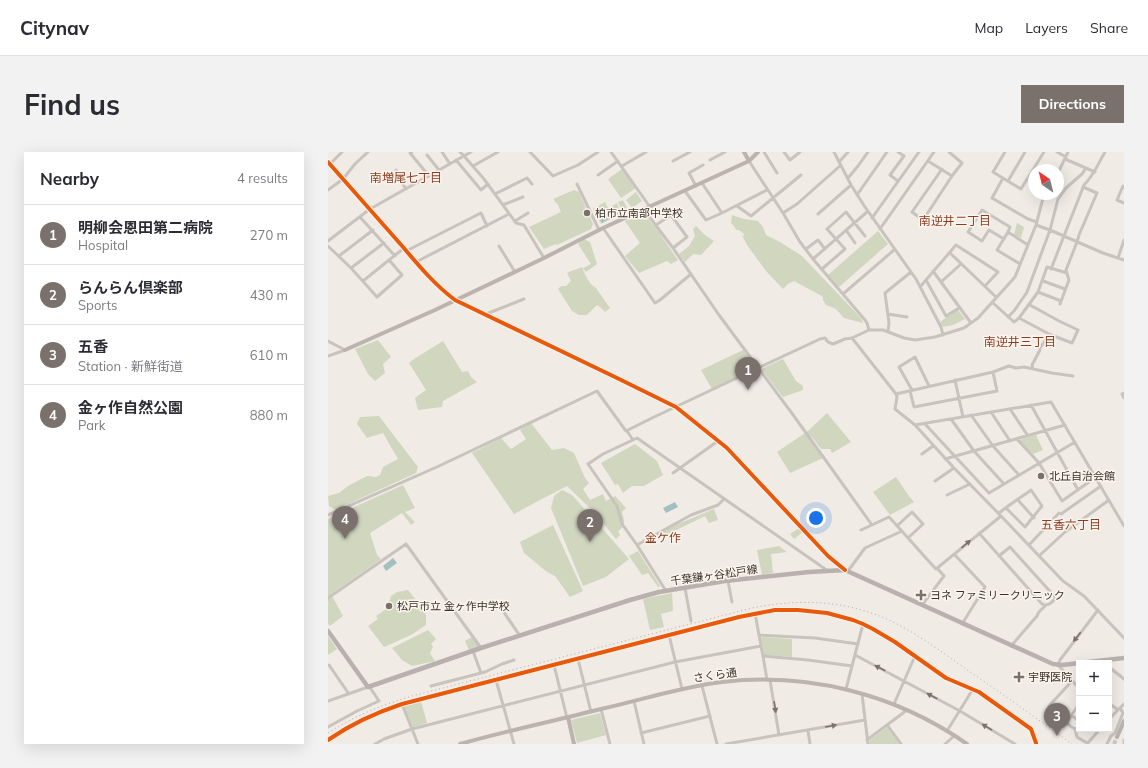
<!DOCTYPE html>
<meta charset="utf-8">
<style>
:root{--surface:#fff;--page:#f2f2f3;--text:#2b2b33;--muted:#7c7c81;--line:#e1e1e2;--accent:#7a716c}
body{margin:0;font-family:Mulish,"Noto Sans JP",sans-serif;background:var(--page);color:var(--text)}
.controls{position:absolute;right:12px;bottom:12px;display:grid;overflow:hidden;border-radius:0px;box-shadow:0 4px 16px #0002}
.controls button{width:36px;height:36px;display:grid;place-items:center;padding:0;border:0;border-bottom:1px solid var(--line);background:var(--surface);color:var(--text);font:20px sans-serif}
.compass{position:absolute;left:700px;top:12px;width:36px;height:36px;border-radius:50%;background:var(--surface);box-shadow:0 4px 16px #0002;rotate:325deg}
.you{position:absolute;left:488px;top:366px;width:14px;height:14px;margin:-10px;border:3px solid #fff;border-radius:50%;background:#1a73e8;box-shadow:0 0 0 6px #1a73e833}
.badge{display:grid;place-items:center;width:26px;height:26px;border-radius:50%;background:var(--accent);color:#fff;font-size:13px;font-weight:700}
.pin{position:absolute;translate:-50% -33px;filter:drop-shadow(0 1px 2px #0008)}
.pin::after{content:'';position:absolute;top:21px;width:14px;height:12px;background:inherit;clip-path:polygon(0 0,100% 0,50% 100%)}
.list{margin:0;padding:0;list-style:none}
h2{display:flex;justify-content:space-between;align-items:center;height:52px;margin:0;padding:0 16px;font-size:17px}
h2 small{font-size:13px;font-weight:400;color:var(--muted)}
.list li{display:grid;grid-template-columns:26px 1fr auto;gap:12px;align-items:center;box-sizing:border-box;height:60px;padding:0 16px;border-top:1px solid var(--line)}
.list b{display:block;font-size:15px;white-space:nowrap}
.list p{margin:0;font-size:13px;white-space:nowrap;color:var(--muted)}
.list em{font-size:13px;font-style:normal;color:var(--muted)}
.map{position:relative;flex:none;width:796px;height:592px;overflow:hidden;border-radius:0px}
header{display:flex;align-items:center;gap:24px;box-sizing:border-box;height:56px;padding:0 20px;background:var(--surface);border-bottom:1px solid var(--line)}
header strong{font-size:19px}
nav{display:flex;gap:22px;margin-inline-start:auto;font-size:14px}
.intro{display:flex;align-items:center;justify-content:space-between;box-sizing:border-box;height:96px;padding:0 24px}
h1{margin:0;font-size:28px}
.button{padding:10px 18px;border-radius:0px;background:var(--accent);color:#fff;font-size:14px;font-weight:700}
main{display:flex;gap:24px;padding:0 24px}
aside{flex:1;background:var(--surface);border-radius:0px;box-shadow:0 4px 16px #0002}
.map>svg:first-child{display:block}
.green{fill:#d1d6bf}
.water{fill:#a1c1c1}
.lines{fill:none;stroke-linecap:round;stroke-linejoin:round}
.secondary-tunnel{stroke:#ccc6c0;stroke-width:4;stroke-dasharray:4 2;stroke-linecap:butt}
.street{stroke:#c9c3be;stroke-width:3}
.secondary{stroke:#bab3ae;stroke-width:4}
.primary{stroke:#b8b1ad;stroke-width:4.5}
.rail{stroke:#b1aca8;stroke-width:1;stroke-dasharray:1 3;stroke-linecap:butt}
.cycleway-casing{stroke:#fbf5ed;stroke-width:6}
.cycleway{stroke:#e8590c;stroke-width:4}
.oneway{fill:#7b726d}
.poi-dot{fill:#7a716c;stroke:#fbf5ed;stroke-width:1.5}
.labels{text-anchor:middle;stroke-width:3;stroke-linejoin:round;paint-order:stroke}
.poi-label{font-size:11px;fill:#3b302b;stroke:#fbf5ed;text-anchor:start}
.street-label{font-size:11px;fill:#3b302b;stroke:#fbf5ed}
.neighbourhood-label{font-size:12px;fill:#8c3c22;stroke:#fbf5ed}
</style>
<header>
<strong>Citynav</strong>
<nav><a>Map</a><a>Layers</a><a>Share</a></nav>
</header>
<div class="intro"><h1>Find us</h1><a class="button">Directions</a></div>
<main>
<aside>
<h2>Nearby<small>4 results</small></h2>
<ul class="list">
<li><span class="badge">1</span><div><b>明柳会恩田第二病院</b><p>Hospital</p></div><em>270 m</em></li>
<li><span class="badge">2</span><div><b>らんらん倶楽部</b><p>Sports</p></div><em>430 m</em></li>
<li><span class="badge">3</span><div><b>五香</b><p>Station · 新鮮街道</p></div><em>610 m</em></li>
<li><span class="badge">4</span><div><b>金ヶ作自然公園</b><p>Park</p></div><em>880 m</em></li>
</ul>
</aside>
<div class="map">
<svg width="796" height="592" viewBox="0 0 796 592">
<rect width="100%" height="100%" fill="#f0ebe5"/>
<path class="green" d="M294,17L308,36L293,46L280,27Z
M246,38L251,40L265,72L263,77L229,93L228,92L216,97L201,75L233,60L229,51H228L225,47Z
M308,40L314,49L304,56L298,48Z
M295,48L300,58L295,61L290,50Z
M277,50L285,66L273,72L265,57Z
M289,51L293,62L288,64L284,54Z
M315,61L330,79L350,108L343,112L339,109L311,121L297,104L312,91L297,69Z
M404,63L416,67L430,69L435,75L438,83L452,90L474,104L533,166L535,171L516,166L508,157L498,153L495,148V145L492,143L466,129L460,132L455,137L438,119L419,93L415,85L416,82L411,78H408L406,74L403,71Z
M689,71L696,75L693,86L686,83Z
M368,74L377,83L386,89L373,103L365,102L357,110L351,102L361,94L367,84L365,77Z
M550,79L560,92L511,135L500,123Z
M256,87L262,90L269,112L258,120L255,116L263,112L250,92Z
M254,115C257,123 261,132 268,136L282,156L277,160L272,155L269,153L259,163H251L244,159L230,137L233,134H238L243,129L239,121C244,118 248,118 254,115Z
M629,158L631,159L637,167L625,173L615,175L612,170Z
M50,188L63,205L55,212L57,221L47,229L40,222L27,197Z
M115,189L134,220L140,219L143,225L149,230L115,249L114,255L90,258L87,246L98,238L81,211L86,207Z
M415,198L428,216L384,237L373,218Z
M455,207L468,229L475,234V238L455,245L433,217Z
M499,261L523,290L504,301L502,297H493L484,285L482,287L495,306L462,321L449,300L480,279Z
M51,264L90,315L88,321L7,358L1,354L0,344L11,341L20,334L39,324L48,325L52,323L55,315L70,307L55,281L39,286L29,272L32,265Z
M203,271L224,298L236,296L246,301L257,326L261,331L255,337L262,348L275,342L278,349L287,344L298,356L294,360C296,369 299,373 290,379L292,383L288,387L267,361L239,334L210,349L186,362L144,301L173,286L183,297L198,287L192,278Z
M708,283L715,298L705,302L691,288Z
M307,292L329,309L335,323L316,334H304L295,341L290,332L287,333L273,311Z
M568,325L581,344L586,350L562,363L545,340Z
M75,333L87,356L77,360L87,370L83,373L74,361L42,381L49,403L53,407L3,442L15,464L2,474L0,472V367Z
M234,338L244,343L280,383L301,407L278,425L255,434L223,356L226,344Z
M386,357L390,368L381,371L377,364L330,387L327,383L345,374Z
M225,373L255,439L242,445L227,424L219,420L196,401L192,390Z
M471,376L475,380L466,387L462,382Z
M451,394L459,400L443,402L445,421L434,423L429,398Z
M310,399L332,434L330,435L320,421L314,423L301,404Z
M80,438L95,457L98,463V473L83,483L56,495L40,474L50,467L48,464L60,456L58,451L62,448L63,444L69,440Z
M344,441L345,459L333,462L336,475L322,478L315,447Z
M100,478L108,487L103,492L105,495L102,501L107,509L84,514L74,508L64,496Z
M0,484L9,497L0,503Z
M144,485L152,495L141,498L137,489Z
M434,485L464,487V505L437,503L436,502L433,486Z
M93,549L99,571L85,575L76,554Z
M272,561L278,583L249,591L243,568Z
M558,576H559L571,592H541L542,588Z"/>
<path class="water" d="M274,55L280,67L274,71L268,58Z
M347,350L350,355L338,361L335,356Z
M65,406L69,411L58,419L55,414Z"/>
<g class="lines">
<path class="secondary-tunnel" d="M786,592L789,585"/>
<path class="street" d="M84,0L82,1L101,24
M114,0L122,12
M132,0L136,4L156,27L188,71L196,73L216,106
M202,0L225,24L250,13L270,0
M283,0L322,55
M436,0L449,21
M456,0L462,8L472,0
M506,0L523,33L537,55L588,127L613,175L615,183
M677,0L665,20L693,37L716,0
M729,0L738,5
M99,3L111,18
M737,7L767,20
M128,8L153,38L160,32
M382,8L397,0
M345,9L362,0
M421,9L455,61L472,90L485,107L537,168L539,171L541,178
M600,9L624,24L634,11L621,0
M511,10L520,0
M2,12L14,0
M145,14L170,0
M294,14L318,0
M614,17L584,60L595,68L624,24
M68,18L70,22L69,23L78,37
M730,21L740,0
M270,23L290,9
M520,26L530,14L540,0
M675,26L664,46L700,67L709,70
M570,29L562,23L576,4L570,0
M680,29L697,0
M374,31L394,61
M249,32L271,78
M368,34L361,21L375,13
M796,35L795,34L789,48L796,51
M0,38L15,27L27,12L40,0
M357,39L378,68L394,61L439,38
M167,42L199,26L204,32
M529,43L559,0
M175,53L195,45
M409,54L423,64L473,23
M316,58L345,96L391,163L463,260L544,373
M455,61L469,52L513,13
M490,62L523,33
M32,65L67,104
M544,66L591,0
M187,69L200,61
M328,73L343,63L359,85L345,96
M708,73L722,78L775,101L796,108
M275,76L327,151L332,148L363,122
M552,77L606,0
M518,78L527,91
M676,87L661,78L654,89L640,80L654,58L682,75L680,80
M0,89L42,57L143,0
M0,94L23,116L49,145L74,123L61,108
M171,94L187,120
M478,97L490,88L497,97
M78,99L153,61L159,74
M622,101L668,145
M11,104L45,78
M790,106L796,88
M485,107L539,60
M88,110L181,62
M692,112L669,98L680,80L700,93
M23,116L56,91
M494,117L517,97L499,77L518,60L537,84
M723,117L756,33C766,23 770,12 777,0
M605,119L643,171
M598,128L618,164L631,156
M35,129L76,96
M715,129L737,137
M613,130L633,112
M592,135L628,93L670,120L657,134
M710,140L733,149
M515,142L566,98
M664,150L686,170L691,166L710,140L719,115L739,121
M732,152L741,128L738,118L749,90L751,83L769,41L755,35
M158,162L196,147
M560,162L579,165
M680,165L686,159L699,140L722,78L730,47L738,36L754,22L758,16
M691,166L721,182L744,191L750,178L731,169L702,153
M560,180L561,171L557,141L583,120
M524,186L568,242L569,245L567,257L587,273L626,316L673,364L735,429L756,444L796,486
M0,189L17,198
M712,196L721,183
M0,204L17,198
M430,216L492,187L497,186L500,190L505,192L517,187L524,186L541,178H555L576,186L587,188L607,185L636,176L650,166L687,125L708,73L714,50L717,42
M705,217L704,213L712,198
M627,228L635,265
M584,238L571,215L587,205L601,234
M582,239L586,255L669,239L665,220
M796,241L794,242L796,246
M568,242L665,220L681,214L688,216L696,215L724,221L745,224
M703,253L750,338
M682,257L700,284
M663,260L682,289
M643,263L665,294L691,323
M623,267L646,299L676,332
M597,272L661,341L747,290
M587,273L723,250L796,374
M299,279L305,288
M689,287L711,311L734,349L768,325
M594,302L605,294
M617,307L737,273
M345,321L390,289
M607,329L626,316
M619,343L642,332
M690,348L706,366
M671,361C681,353 692,346 703,338L714,354L697,375L678,356
M733,362L773,334
M0,363L111,314L269,239L298,279L324,266L430,216
M726,366L737,380
M569,374L584,360L595,372L580,386
M533,378L561,365C577,382 592,400 608,417L673,364
M651,381L714,452C720,455 724,450 728,446L682,395L671,404
M309,393L363,363L390,353L396,347
M701,393L731,361
M626,402L657,435L634,472
M711,404L737,380L781,348
M520,419L537,396L574,379
M400,429L404,450
M357,436L363,469
M338,439L309,393L294,372L289,354L260,312L275,302L309,286L500,419
M0,446L78,392L153,496
M171,453L192,484
M594,453L616,424L609,416
M427,461L433,494
M341,483L354,537
M431,483L487,486L530,492
M683,494L709,464L711,460L717,454
M145,499L153,521
M527,503L632,559L687,592
M435,504L439,528
M250,507L263,560
M1,513L21,542
M226,513L239,566
M781,515L796,527
M168,528L186,592
M442,528L451,583
M103,534L157,520L174,512L186,508
M374,534L389,592
M751,536L730,513L732,508L770,458
M518,537L535,472
M534,542L540,592
M0,549L40,535
M306,549L316,592
M781,551L790,558
M74,552L90,592
M566,552L587,504
M751,552L739,570C740,573 745,577 749,577L751,575
M721,554L744,529
M273,557L282,592
M743,563L751,569
M781,567L796,552
M559,573L573,592
M0,575L29,559L51,549L41,534
M747,577L749,585L759,591
M480,579L482,592
M619,579L645,537
M313,581L382,564
M0,588C23,572 47,561 74,552L411,465L447,458H470L499,461L525,468L535,472L545,477L567,490L618,526L651,540L703,577L708,591
M539,588L579,558
M47,592L56,587L84,577L347,510L433,494L435,504L480,508L524,514
M398,592L537,568
M617,592L626,584
M759,592L772,577
M779,592L783,584L787,581L795,561L792,556
M796,592V588"/>
<path class="secondary" d="M416,0L421,9
M0,10C25,38 50,67 75,95C91,114 107,133 127,148L287,225L348,255L399,296L500,404L517,418
M17,198L107,158L216,106L275,76L421,9L430,0
M240,565L246,592
M789,585L796,569
M132,592C178,579 226,569 273,557C313,548 353,535 394,530C480,520 568,542 639,592"/>
<path class="primary" d="M0,479L40,535L153,496L302,448L331,440L397,429L481,420L517,418L725,512L734,513L796,506"/>
<path class="rail" d="M0,581C26,564 54,553 84,544L424,456C478,445 531,449 580,478C599,489 617,502 635,515C672,540 708,566 744,592"/>
<defs>
<path id="cycleway" d="M0,10C25,38 50,67 75,95C91,114 107,133 127,148L287,225L348,255L399,296L500,404L517,418
M0,588C23,572 47,561 74,552L411,465L447,458H470L499,461L525,468L535,472L545,477L567,490L618,526L651,540L703,577L708,591"/>
</defs>
<use href="#cycleway" class="cycleway-casing"/>
<use href="#cycleway" class="cycleway"/>
</g>
<defs><path id="oneway-solid" d="M-6-.8H1V-3.2L6.5 0L1 3.2V.8H-6Z"/></defs>
<g class="oneway">
<use href="#oneway-solid" transform="translate(638 392) rotate(-40)"/>
<use href="#oneway-solid" transform="translate(749 485) rotate(128)"/>
<use href="#oneway-solid" transform="translate(552 516) rotate(-153)"/>
<use href="#oneway-solid" transform="translate(604 544) rotate(-152)"/>
<use href="#oneway-solid" transform="translate(447 555) rotate(81)"/>
<use href="#oneway-solid" transform="translate(503 574) rotate(-10)"/>
<use href="#oneway-solid" transform="translate(659 575) rotate(-149)"/>
</g>
<g class="poi-dot">
<circle cx="259" cy="61" r="4"/>
<circle cx="713" cy="324" r="4"/>
<path d="M591 437h4v4h4v4h-4v4h-4v-4h-4v-4h4z"/>
<circle cx="61" cy="454" r="4"/>
<path d="M689 519h4v4h4v4h-4v4h-4v-4h-4v-4h4z"/>
</g>
<g class="labels">
<g class="poi-label">
<text x="267" y="65">柏市立南部中学校</text>
<text x="721" y="328">北丘自治会館</text>
<text x="602" y="447">ヨネ ファミリークリニック</text>
<text x="69" y="458">松戸市立 金ヶ作中学校</text>
<text x="700" y="529">宇野医院</text>
</g>
<g class="street-label">
<text transform="translate(386 423) rotate(-8)" y="4">千葉鎌ヶ谷松戸線</text>
<text transform="translate(387 523) rotate(-8)" y="4">さくら通</text>
</g>
<g class="neighbourhood-label">
<text x="78" y="30">南増尾七丁目</text>
<text x="627" y="73">南逆井二丁目</text>
<text x="692" y="194">南逆井三丁目</text>
<text x="743" y="377">五香六丁目</text>
<text x="335" y="390">金ケ作</text>
</g>
</g>
</svg>
<div class="controls">
<button>+</button>
<button>−</button>
</div>
<svg class="compass" viewBox="-18 -18 36 36"><path d="M0-13l5 13h-10z" fill="#e53935"/><path d="M0 13l5-13h-10z" fill="#7c7c81"/></svg>
<div class="you"></div>
<div class="pin badge" style="left:420px;top:238px">1</div>
<div class="pin badge" style="left:262px;top:390px">2</div>
<div class="pin badge" style="left:729px;top:584px">3</div>
<div class="pin badge" style="left:17px;top:387px">4</div>
</div>
</main>
